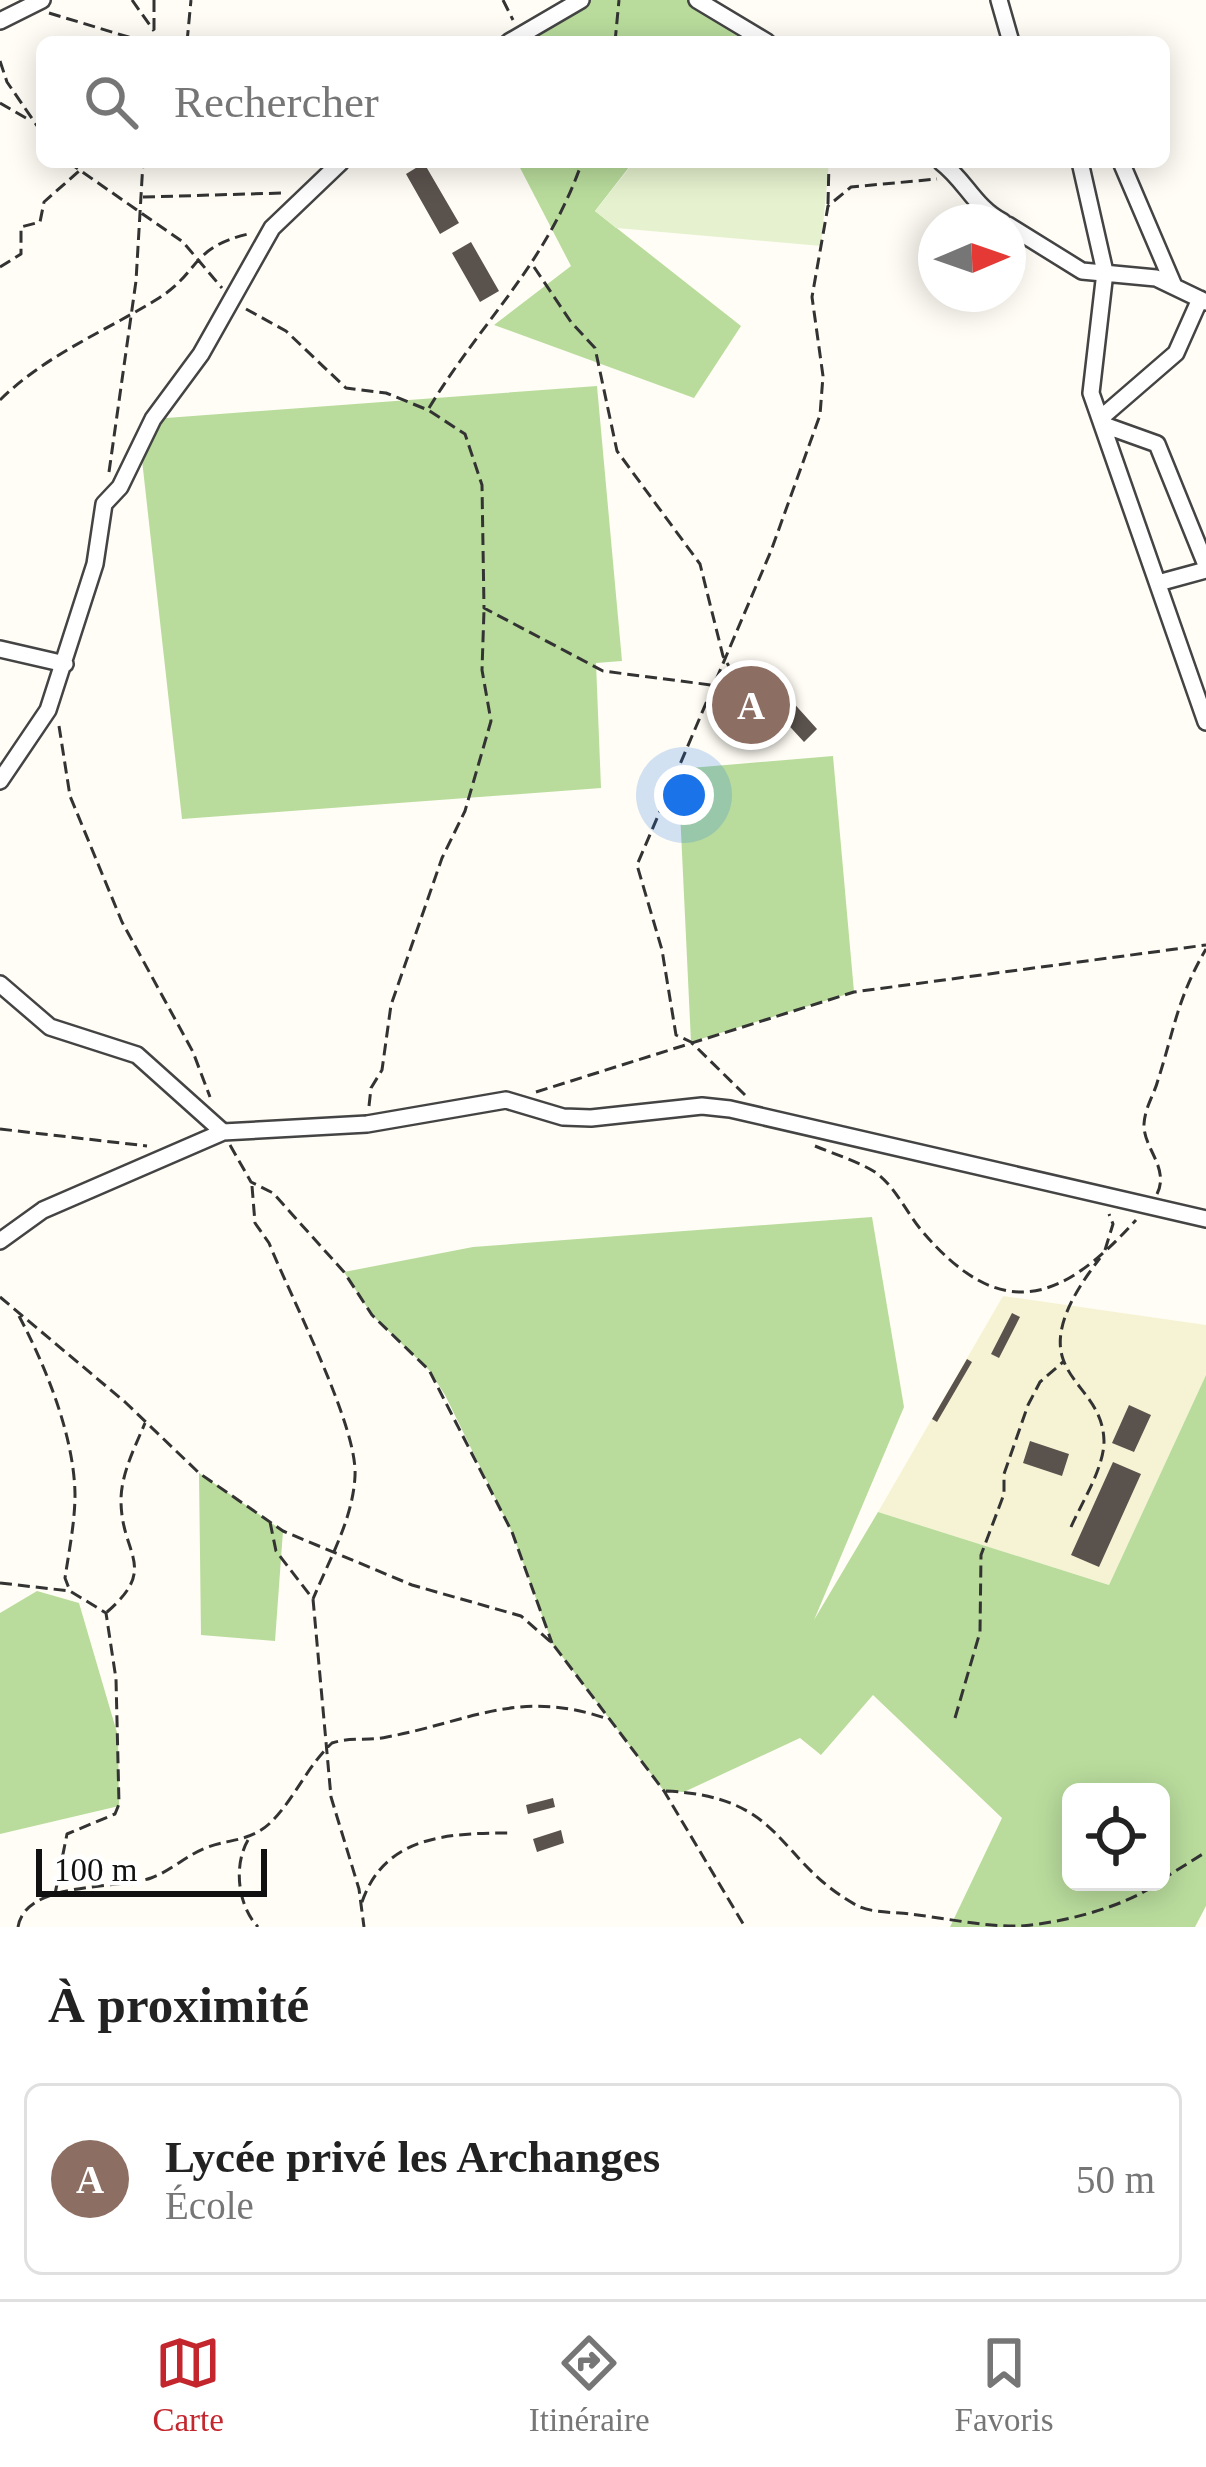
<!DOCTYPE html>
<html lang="fr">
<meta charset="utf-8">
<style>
:root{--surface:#fff;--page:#f2f2f2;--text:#222;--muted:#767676;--line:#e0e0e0;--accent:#c4262e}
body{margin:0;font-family:Georgia,serif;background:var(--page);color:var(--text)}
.controls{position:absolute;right:36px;bottom:36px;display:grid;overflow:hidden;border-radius:18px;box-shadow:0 6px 30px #0003}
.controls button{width:108px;height:108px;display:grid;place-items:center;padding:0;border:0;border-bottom:3px solid var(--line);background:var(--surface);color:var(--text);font:60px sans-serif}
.compass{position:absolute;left:918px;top:204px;width:108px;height:108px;border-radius:50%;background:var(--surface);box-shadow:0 6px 30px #0003;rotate:88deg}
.scale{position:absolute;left:36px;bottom:30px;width:231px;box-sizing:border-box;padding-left:12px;border:6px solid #111;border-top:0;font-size:33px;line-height:42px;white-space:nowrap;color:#111;-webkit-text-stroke:9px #fff;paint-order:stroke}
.you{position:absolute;left:684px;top:795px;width:42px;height:42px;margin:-30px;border:9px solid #fff;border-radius:50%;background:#1a73e8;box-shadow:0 0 0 18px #1a73e833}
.badge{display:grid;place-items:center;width:78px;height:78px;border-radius:50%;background:var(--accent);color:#fff;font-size:39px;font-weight:700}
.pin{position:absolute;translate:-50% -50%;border:6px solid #fff;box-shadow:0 3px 12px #0006}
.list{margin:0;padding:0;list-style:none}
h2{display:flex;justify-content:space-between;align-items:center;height:156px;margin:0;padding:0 48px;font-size:51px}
h2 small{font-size:39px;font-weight:400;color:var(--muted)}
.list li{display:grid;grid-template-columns:78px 1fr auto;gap:36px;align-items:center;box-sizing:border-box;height:192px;margin:0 24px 24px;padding:0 24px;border:3px solid var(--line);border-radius:18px}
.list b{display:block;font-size:45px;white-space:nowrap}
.list p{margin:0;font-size:39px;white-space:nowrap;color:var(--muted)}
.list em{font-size:39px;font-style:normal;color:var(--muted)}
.icon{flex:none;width:66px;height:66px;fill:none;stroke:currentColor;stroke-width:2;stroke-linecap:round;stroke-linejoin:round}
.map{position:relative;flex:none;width:1206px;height:1927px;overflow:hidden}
.search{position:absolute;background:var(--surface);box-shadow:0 6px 30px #0003;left:36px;right:36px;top:36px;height:132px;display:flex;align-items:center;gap:30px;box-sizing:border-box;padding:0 42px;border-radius:18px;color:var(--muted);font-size:45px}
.sheet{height:372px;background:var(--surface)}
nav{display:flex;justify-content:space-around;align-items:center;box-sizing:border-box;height:168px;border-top:3px solid var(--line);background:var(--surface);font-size:33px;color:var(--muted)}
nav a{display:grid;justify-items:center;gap:6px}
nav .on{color:var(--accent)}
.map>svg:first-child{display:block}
.farmland{fill:#f6f3d4}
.forest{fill:#b9dc9c;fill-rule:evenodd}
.pitch{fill:#e6f2cf}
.building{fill:#5a524d}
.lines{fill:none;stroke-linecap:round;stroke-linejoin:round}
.minor-casing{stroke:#444;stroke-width:20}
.path{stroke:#333;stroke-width:3;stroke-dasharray:12 6;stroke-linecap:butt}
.minor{stroke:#fff;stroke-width:15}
</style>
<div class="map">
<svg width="1206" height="1927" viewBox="0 0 1206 1927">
<rect width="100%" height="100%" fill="#fffdf5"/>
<path class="farmland" d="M1003,1296L1206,1325V1375L1109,1585L878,1512Z"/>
<path class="forest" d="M581,0H697L767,42H509Z
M517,162H633L595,211L741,326L694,398L494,325L571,266Z
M597,386L622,661L596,663L601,788L182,819L140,442L153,419Z
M833,756L854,992L691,1042L678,769Z
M872,1217L904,1407L814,1620L878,1512L1109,1585L1206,1375V1906L1195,1927H950L1002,1818L873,1695L821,1755L800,1738L684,1792L664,1791L552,1643L512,1532L445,1395L429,1370L372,1315L344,1272L473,1247ZM1071,1792H1161V1882H1071Z
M199,1473L283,1531L275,1641L201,1635Z
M37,1591L79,1603L118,1736L119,1806L0,1834V1613Z"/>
<path class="pitch" d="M634,162H829L821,246L616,228L595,211Z"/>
<path class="building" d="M424,163L459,223L440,234L406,174Z
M471,242L499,291L480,302L452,253Z
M762,668L817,729L804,742L748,681Z
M1012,1313L1020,1317L999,1358L991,1354Z
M967,1359L972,1362L937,1422L932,1419Z
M1129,1405L1151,1415L1134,1452L1112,1443Z
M1030,1441L1069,1454L1062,1476L1023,1463Z
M1113,1462L1141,1474L1099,1567L1071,1555Z
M553,1798L555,1807L528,1814L526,1805Z
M561,1830L564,1843L537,1852L533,1839Z"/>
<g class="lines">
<defs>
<path id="minor" d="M697,0L767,42
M999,0L1011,42
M0,21L42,0
M509,42L581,0
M941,162C966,181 974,207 1003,222
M1080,162L1105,272L1091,393L1206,722
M1121,162L1174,286
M1008,225L1082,271L1156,278L1206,302
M1102,417L1176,353L1200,299
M1104,425L1157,444L1206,565
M1158,583L1206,570
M0,649L65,664
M0,781L48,710L95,564L104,504L120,487L153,419L201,354L272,228L341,162
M0,984L50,1027L137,1055L223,1132
M0,1241L43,1210L223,1132L367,1124L506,1100L563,1117L591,1118L702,1106L730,1109L1206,1219"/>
</defs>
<use href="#minor" class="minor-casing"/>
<path class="path" d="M132,0L154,31
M154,0V42
M503,0L513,20
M49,13L145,42
M187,42L191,0
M615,42L619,0
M0,61L7,82L42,133
M0,103L31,121
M68,162L183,242L222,288
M143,197L283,193
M828,204L829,162
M0,267L21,254V227L40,222L44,202L79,171
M534,267L571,322L595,348L617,451L700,564L723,656L741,687
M246,309L286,331L346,388L386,393L428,410L465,434L482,485L484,608L603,671L742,689L766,710
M0,400C47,354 104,332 159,298C200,272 190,248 248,234
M429,408C483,319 546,265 582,162
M109,472L136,281L143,162
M59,726L70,796L122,922L193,1052L210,1097
M536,1092L854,992L1206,945
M745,1095L691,1042L676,1035L662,950L637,865L771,551L820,415L823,376L812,297L828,206L851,187L937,179
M369,1106L371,1088L382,1070L391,1005L442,858L465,811L491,721L482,670L484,610
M0,1129L147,1146
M230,1145L251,1182L273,1193L344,1272L372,1315L429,1370L512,1532L552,1643
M815,1146C834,1154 857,1161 875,1172C895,1186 906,1212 922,1231C1001,1324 1061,1303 1136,1220
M252,1186L255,1223L269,1243C291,1298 358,1426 355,1476C353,1519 329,1560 313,1599
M1157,1194C1170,1168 1143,1148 1144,1124C1145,1107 1154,1095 1158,1080C1175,1027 1177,999 1206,949
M1105,1250L1113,1224L1109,1214
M0,1297L125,1402L199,1473L283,1531L412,1585L521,1616L552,1643L664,1791L745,1927
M19,1316C46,1367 74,1436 75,1494C75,1522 69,1551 65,1578L70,1591L106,1613L116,1679L119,1804L115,1814L67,1834L55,1894
M270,1522L276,1551L313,1599L331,1797L359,1889L364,1927
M1071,1527C1082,1502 1104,1468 1104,1441C1103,1402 1073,1388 1063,1359C1051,1325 1081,1283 1100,1258
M0,1583L70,1591
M107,1612C160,1566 120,1555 121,1498C122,1472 135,1447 145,1423
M955,1718L980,1632L981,1555L1004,1494V1474L1028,1405L1040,1382L1063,1362
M666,1791C786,1797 774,1859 856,1905C870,1913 893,1912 910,1914C945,1918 985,1927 1020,1926C1062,1923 1126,1907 1159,1882
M248,1840C233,1866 238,1906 258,1927
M1161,1880L1206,1852
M362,1902C385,1835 449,1833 512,1833
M18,1927C26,1880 117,1890 151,1878C171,1871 188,1854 208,1847C231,1839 250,1841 269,1824C293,1802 307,1766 332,1743C350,1737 369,1741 387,1737C471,1721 518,1689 605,1718"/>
<use href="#minor" class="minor"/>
</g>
</svg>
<div class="controls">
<button><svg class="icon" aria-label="locate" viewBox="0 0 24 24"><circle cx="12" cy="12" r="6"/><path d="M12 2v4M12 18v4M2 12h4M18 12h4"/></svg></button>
</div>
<svg class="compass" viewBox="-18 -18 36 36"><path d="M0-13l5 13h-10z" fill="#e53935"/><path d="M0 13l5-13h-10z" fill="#767676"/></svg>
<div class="scale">100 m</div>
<div class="you"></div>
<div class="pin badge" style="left:751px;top:705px;background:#8d6e63">A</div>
<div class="search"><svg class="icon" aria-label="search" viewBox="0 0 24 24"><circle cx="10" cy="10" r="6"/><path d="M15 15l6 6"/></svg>Rechercher</div>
</div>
<section class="sheet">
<h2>À proximité<small></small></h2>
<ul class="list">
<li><span class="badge" style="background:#8d6e63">A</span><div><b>Lycée privé les Archanges</b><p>École</p></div><em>50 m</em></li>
</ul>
</section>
<nav>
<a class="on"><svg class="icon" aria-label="map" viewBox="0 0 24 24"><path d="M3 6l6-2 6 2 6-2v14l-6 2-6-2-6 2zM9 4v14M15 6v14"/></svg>Carte</a>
<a><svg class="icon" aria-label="directions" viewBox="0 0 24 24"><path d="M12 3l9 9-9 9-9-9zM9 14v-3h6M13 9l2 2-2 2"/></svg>Itinéraire</a>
<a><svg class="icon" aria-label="saved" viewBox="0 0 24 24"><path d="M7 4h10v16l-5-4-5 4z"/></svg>Favoris</a>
</nav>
